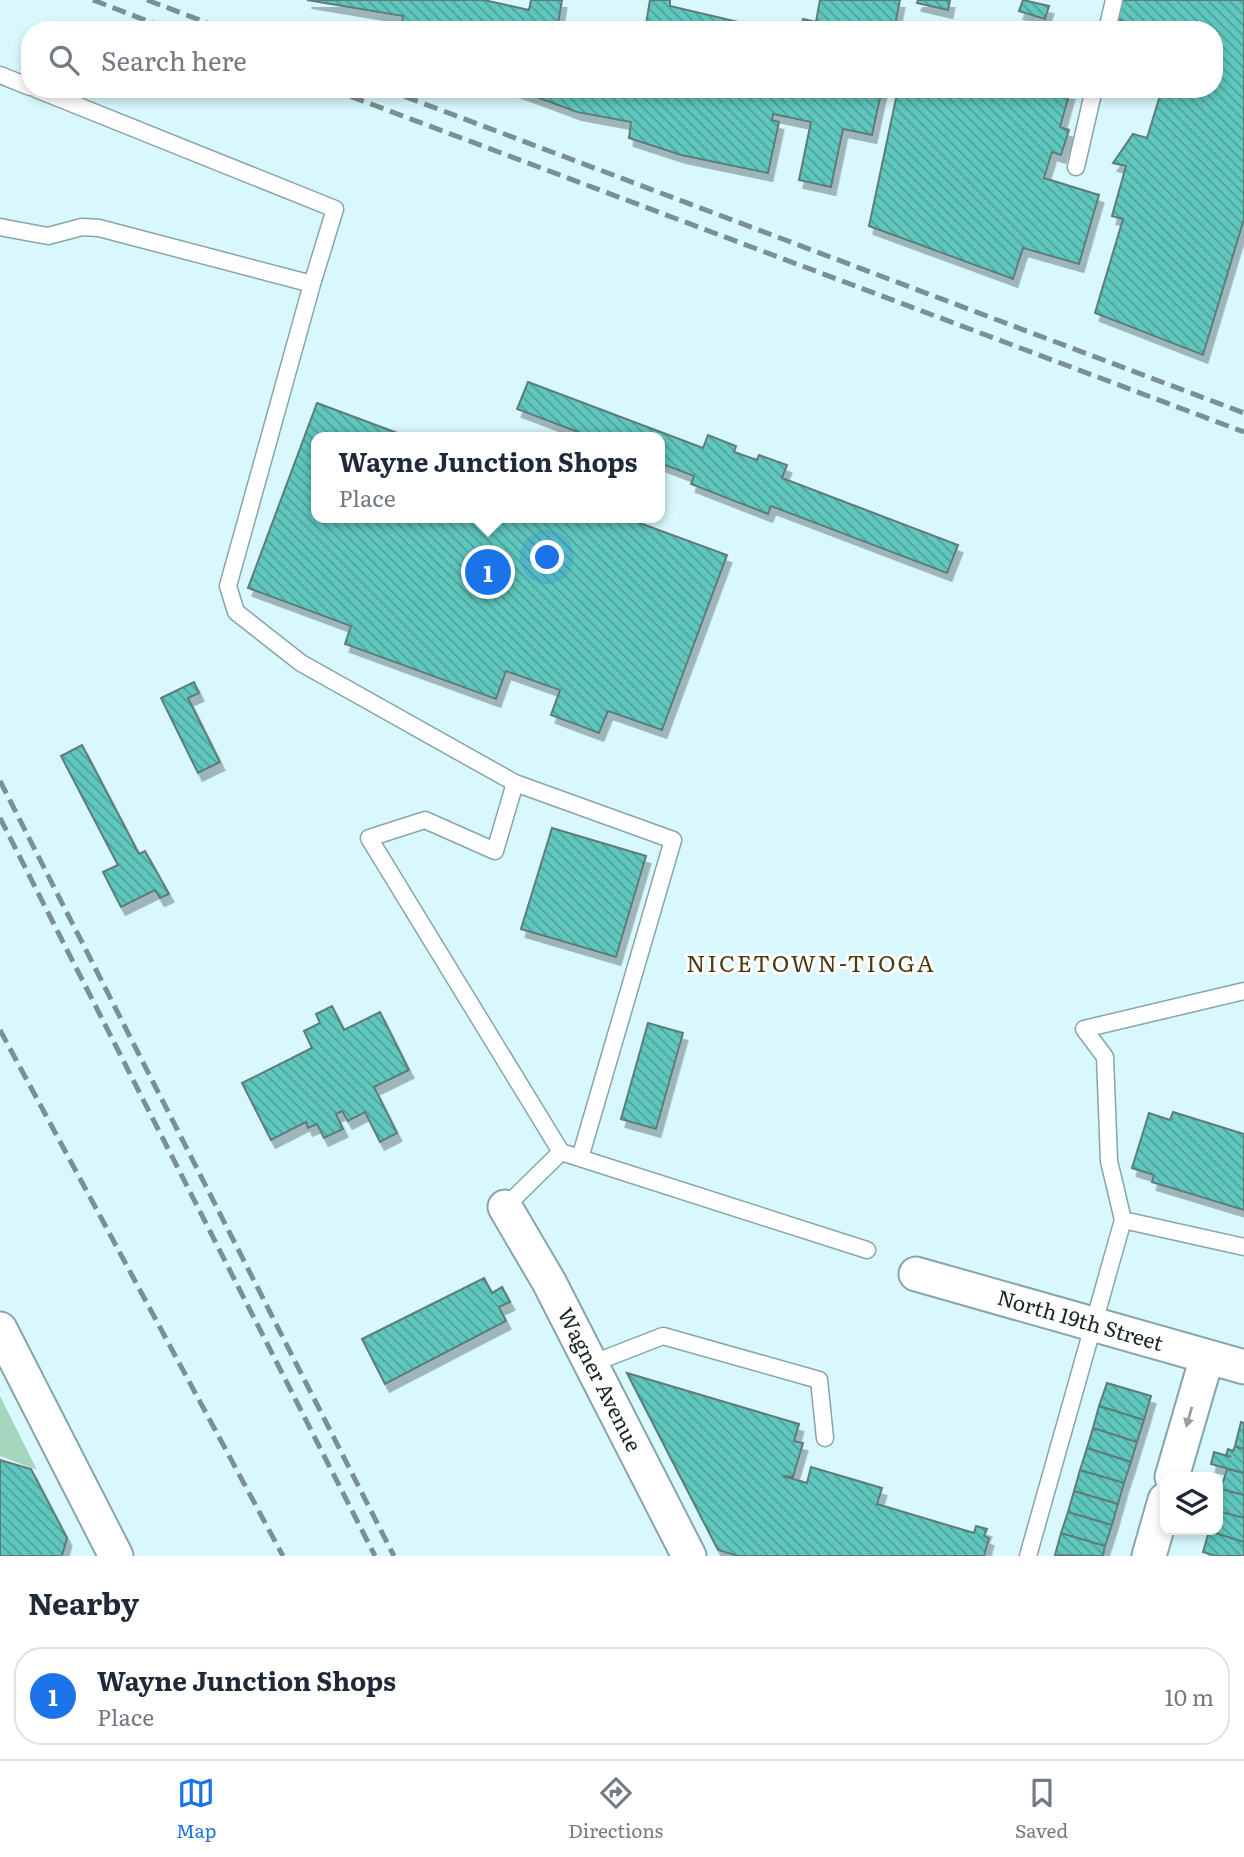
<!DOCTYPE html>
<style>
:root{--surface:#fff;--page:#f6f6f7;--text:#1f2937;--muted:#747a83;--line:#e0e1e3;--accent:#1a73e8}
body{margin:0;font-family:Literata,serif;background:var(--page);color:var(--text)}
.controls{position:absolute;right:21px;bottom:21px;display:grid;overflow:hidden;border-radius:14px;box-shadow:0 4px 10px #0003}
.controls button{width:63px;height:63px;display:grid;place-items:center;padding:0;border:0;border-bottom:2px solid var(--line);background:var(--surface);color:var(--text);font:35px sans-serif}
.you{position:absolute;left:548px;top:558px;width:24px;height:24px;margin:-18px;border:5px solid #fff;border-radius:50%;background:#1a73e8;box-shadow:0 0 0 10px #1a73e833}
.badge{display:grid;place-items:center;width:46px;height:46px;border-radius:50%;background:var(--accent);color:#fff;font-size:23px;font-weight:700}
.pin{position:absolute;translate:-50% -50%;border:4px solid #fff;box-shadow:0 2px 7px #0006}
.popup{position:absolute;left:311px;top:432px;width:354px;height:91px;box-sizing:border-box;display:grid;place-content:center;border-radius:14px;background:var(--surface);filter:drop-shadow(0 2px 5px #0005);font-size:23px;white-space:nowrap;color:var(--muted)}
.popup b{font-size:26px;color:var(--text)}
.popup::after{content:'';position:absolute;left:50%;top:100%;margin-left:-14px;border:14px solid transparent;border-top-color:var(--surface)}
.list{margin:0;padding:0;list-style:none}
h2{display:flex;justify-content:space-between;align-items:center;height:91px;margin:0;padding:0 28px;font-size:30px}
h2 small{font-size:23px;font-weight:400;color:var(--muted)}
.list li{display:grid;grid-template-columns:46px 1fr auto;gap:21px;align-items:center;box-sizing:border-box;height:98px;margin:0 14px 14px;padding:0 14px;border:2px solid var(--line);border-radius:28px}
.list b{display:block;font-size:26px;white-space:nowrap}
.list p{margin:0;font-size:23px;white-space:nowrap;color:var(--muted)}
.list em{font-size:23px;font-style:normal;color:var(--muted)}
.icon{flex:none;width:38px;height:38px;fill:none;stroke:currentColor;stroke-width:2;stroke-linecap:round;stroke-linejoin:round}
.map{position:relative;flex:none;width:1244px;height:1556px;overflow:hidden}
.search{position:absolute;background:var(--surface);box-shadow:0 4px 10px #0003;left:21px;right:21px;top:21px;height:77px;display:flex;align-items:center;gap:18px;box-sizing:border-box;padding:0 24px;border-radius:28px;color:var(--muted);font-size:26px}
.sheet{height:203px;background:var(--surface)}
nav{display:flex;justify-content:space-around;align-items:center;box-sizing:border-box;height:98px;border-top:2px solid var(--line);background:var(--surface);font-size:19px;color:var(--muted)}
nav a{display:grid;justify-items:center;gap:4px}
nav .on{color:var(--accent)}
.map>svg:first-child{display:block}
.green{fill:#a3d6bc}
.building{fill:url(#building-back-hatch);stroke:#5e7b78;stroke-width:2;filter:url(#shadow)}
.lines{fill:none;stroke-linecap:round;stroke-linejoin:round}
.lane-casing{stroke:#87a5aa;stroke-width:19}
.street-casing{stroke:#87a5aa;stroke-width:37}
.lane{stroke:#fff;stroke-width:16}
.street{stroke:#fff;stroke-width:33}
.rail{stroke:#7a9094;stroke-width:5;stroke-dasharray:14 7;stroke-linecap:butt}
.oneway{fill:#989d9e}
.labels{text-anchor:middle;stroke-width:6;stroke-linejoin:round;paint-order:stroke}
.street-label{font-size:21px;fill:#192527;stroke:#fff}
.neighbourhood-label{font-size:23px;letter-spacing:2px;fill:#493c14;stroke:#fff}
</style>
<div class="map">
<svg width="1244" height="1556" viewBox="0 0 1244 1556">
<defs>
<pattern id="building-back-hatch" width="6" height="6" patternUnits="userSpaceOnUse" patternTransform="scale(1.75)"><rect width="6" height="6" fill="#5fc7bd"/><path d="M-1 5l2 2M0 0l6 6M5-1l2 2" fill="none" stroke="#4ea19a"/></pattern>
<filter id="shadow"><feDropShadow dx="4.5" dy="8" stdDeviation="0" flood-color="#0004"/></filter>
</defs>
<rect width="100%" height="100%" fill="#d8f8fe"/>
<path class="green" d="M0,1396L37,1470L0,1456Z"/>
<path class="building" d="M307,0H484L529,10L531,0H562L557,30H401L403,16Z
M650,0H670V6L773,30H645Z
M820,0H900L894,30H800L803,19L816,22Z
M918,0H950L948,10L917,3Z
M1023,0L1049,6L1045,19L1019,11Z
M1119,0H1244V219L1203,355L1095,313L1123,219L1112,216L1126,166L1113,163L1133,134L1147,138L1162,89H1214V30H1128L1130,23L1115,19Z
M515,89H882L872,135L843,129L831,187L799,180L811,122L773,114L772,120L779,122L768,173L681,155L629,138L631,122L577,112Z
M898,89L1070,92L1060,127L1069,130L1061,155L1052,152L1044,178L1099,195L1079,264L1023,248L1013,279L869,226Z
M528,382L703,448L708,435L736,446L734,452L757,460L759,455L787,465L782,478L958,545L947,573L771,506L768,514L691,484L694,476L660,463V437H591L517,409Z
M317,403L408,437H316V518H626L727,555L662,730L608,711L599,733L551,715L560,690L506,671L496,699L345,644L351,626L248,588Z
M194,682L199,693L188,698L220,762L198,773L161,698Z
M82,745L139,854L145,851L169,894L160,898L155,890L121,907L103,872L118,865L61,756Z
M552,828L646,856L616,957L521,929Z
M332,1006L344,1030L380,1012L409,1070L374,1087L397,1133L380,1142L365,1112L348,1121L342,1111L336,1114L343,1129L324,1138L317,1124L308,1128L306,1122L271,1140L242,1083L312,1048L304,1031L320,1023L316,1014Z
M648,1023L683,1033L656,1129L621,1119Z
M1173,1112L1244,1134V1210L1152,1182L1154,1175L1132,1168L1149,1113L1170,1120Z
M484,1278L492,1293L502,1287L510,1302L499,1307L506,1321L385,1384L362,1339Z
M627,1373L799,1424L794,1441L803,1443L793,1477L783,1476L807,1483L811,1467L882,1488L877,1504L974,1533L976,1526L987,1529L984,1536L989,1538L984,1556H738L718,1550Z
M1107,1383L1151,1396L1144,1420L1099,1406Z
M1099,1406L1144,1420L1137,1442L1093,1428Z
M1241,1422L1244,1423V1449L1235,1446Z
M1093,1428L1137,1442L1131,1462L1087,1448Z
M1235,1446L1244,1449V1473L1211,1464L1214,1452L1231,1457L1226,1455L1228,1449L1233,1451Z
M1087,1448L1131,1462L1124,1483L1080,1470Z
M0,1460L31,1469L67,1538L62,1556H0Z
M1227,1469L1244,1473V1495L1221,1489Z
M1080,1470L1124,1483L1118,1504L1074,1491Z
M1221,1489L1244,1495V1518L1218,1511Z
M1074,1491L1118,1504L1112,1525L1068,1512Z
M1218,1511L1244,1518V1542L1209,1531L1218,1530Z
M1068,1512L1112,1525L1105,1546L1061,1533Z
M1209,1531L1244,1542V1556H1216L1203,1552Z
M1061,1533L1105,1546L1103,1556L1055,1555Z"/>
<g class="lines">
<defs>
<path id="lane" d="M1107,30L1114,0
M0,75L30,87
M1076,167L1094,89
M0,227L48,236L82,227L99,228L312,284L335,209L36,89
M312,284L228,586L236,612L301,663L515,783
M561,1152L369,838L425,820L495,851L515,783L673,840L580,1158
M505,1207L561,1152L867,1250
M1123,1220L1109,1161L1105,1057L1084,1029L1244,991
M591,1364L663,1336L819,1380L825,1438
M1028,1556L1123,1220L1244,1247"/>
<path id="street" d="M505,1207L549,1282L689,1556
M916,1274L1244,1367
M0,1329L116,1556
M1172,1477L1207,1357
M1149,1556L1165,1500"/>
</defs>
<use href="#lane" class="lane-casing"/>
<use href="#street" class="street-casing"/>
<use href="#lane" class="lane"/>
<use href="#street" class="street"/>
<path class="rail" d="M93,0L171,30
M147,0L226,30
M331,89L1244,432
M385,89L1244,413
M0,781L394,1556
M0,818L375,1556
M0,1030L283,1556"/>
</g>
<defs><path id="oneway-solid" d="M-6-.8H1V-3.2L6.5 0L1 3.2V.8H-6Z" transform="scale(1.75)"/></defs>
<use class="oneway" href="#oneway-solid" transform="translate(1189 1417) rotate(106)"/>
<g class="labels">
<g class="street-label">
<text transform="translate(1080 1321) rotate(16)" y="7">North 19th Street</text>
<text transform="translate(599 1380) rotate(63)" y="7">Wagner Avenue</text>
</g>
<g class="neighbourhood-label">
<text x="811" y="972">NICETOWN-TIOGA</text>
</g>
</g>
</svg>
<div class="controls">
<button><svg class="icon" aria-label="layers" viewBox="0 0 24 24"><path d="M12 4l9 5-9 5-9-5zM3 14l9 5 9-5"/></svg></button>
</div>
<div class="you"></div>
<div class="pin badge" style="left:488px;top:572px">1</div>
<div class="popup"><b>Wayne Junction Shops</b>Place</div>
<div class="search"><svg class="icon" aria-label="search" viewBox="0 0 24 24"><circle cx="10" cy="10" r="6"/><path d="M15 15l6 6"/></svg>Search here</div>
</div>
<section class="sheet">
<h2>Nearby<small></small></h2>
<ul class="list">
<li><span class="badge">1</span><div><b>Wayne Junction Shops</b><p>Place</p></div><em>10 m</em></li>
</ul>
</section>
<nav>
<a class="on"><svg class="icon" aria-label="map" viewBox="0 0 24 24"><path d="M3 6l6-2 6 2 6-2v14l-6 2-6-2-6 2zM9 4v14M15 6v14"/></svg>Map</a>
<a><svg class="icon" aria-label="directions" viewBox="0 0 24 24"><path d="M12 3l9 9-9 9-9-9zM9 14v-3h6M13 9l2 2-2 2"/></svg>Directions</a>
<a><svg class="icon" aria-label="saved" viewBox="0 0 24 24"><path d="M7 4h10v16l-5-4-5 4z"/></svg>Saved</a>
</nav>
